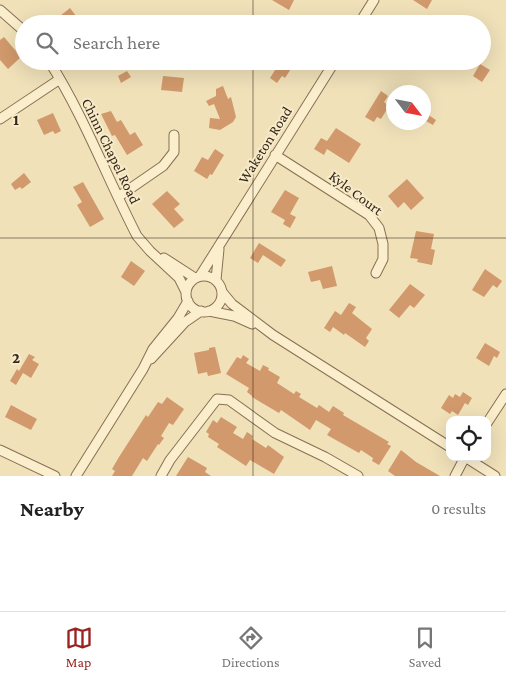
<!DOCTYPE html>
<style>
:root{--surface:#fff;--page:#f2f2f2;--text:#222;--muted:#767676;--line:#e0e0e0;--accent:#99221f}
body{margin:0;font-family:"Crimson Pro",serif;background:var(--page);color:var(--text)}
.controls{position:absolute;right:15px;bottom:15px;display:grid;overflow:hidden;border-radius:10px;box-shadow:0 5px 20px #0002}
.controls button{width:45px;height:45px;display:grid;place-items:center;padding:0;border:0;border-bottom:1px solid var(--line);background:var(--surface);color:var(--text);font:25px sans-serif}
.compass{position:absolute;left:386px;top:85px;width:45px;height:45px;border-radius:50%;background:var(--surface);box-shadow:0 5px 20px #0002;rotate:122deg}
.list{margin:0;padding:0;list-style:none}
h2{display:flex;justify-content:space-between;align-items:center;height:65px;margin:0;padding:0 20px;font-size:21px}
h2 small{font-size:16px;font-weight:400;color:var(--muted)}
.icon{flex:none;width:28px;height:28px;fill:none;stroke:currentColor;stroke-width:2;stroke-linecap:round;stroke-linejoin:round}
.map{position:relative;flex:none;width:506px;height:476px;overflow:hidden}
.search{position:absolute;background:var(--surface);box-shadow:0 5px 20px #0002;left:15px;right:15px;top:15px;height:55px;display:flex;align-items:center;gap:12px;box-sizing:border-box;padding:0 18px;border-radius:28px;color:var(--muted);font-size:19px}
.sheet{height:135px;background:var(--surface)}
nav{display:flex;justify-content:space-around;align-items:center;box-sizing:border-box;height:70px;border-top:1px solid var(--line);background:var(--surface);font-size:14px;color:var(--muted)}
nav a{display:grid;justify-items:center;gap:2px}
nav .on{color:var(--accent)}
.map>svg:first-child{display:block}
.building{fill:#d1996c}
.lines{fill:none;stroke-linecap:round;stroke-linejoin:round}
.minor-casing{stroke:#877053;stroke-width:11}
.minor{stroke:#fbeecc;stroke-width:9}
.grid{fill:none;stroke:#352719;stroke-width:1;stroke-opacity:0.55}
.labels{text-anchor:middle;stroke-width:4;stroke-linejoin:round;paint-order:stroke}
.street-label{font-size:15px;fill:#352719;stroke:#f7ebc9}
.grid-label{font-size:16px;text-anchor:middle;font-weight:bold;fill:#352719;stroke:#f7ebc9;stroke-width:4;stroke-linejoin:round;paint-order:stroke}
</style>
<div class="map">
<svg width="506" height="476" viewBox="0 0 506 476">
<rect width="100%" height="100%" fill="#f0e1b9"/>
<path class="building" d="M272,0H294L289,10Z
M413,0H432L427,9Z
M70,8L82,24H66L60,16Z
M4,37L21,57L8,69L0,60V40Z
M281,61H296L285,78L282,76L277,83L270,78Z
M480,64L490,70L482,82L473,76Z
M127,71L131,77L121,83L118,76Z
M163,76L184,78L182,92L161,90Z
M223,86L228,99L231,97L236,117L233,122L220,130L209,128L210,118L220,119L214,104L209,106L206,101L216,96V89Z
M381,91L388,96L384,102L389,106L381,119L377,117L374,122L365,117Z
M111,111L117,122L121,120L130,135L135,132L143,145L127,155L115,135L112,136L101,114Z
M424,112L436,120L433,125L424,120Z
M53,113L61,131L55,134L53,131L44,135L37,120Z
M336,128L361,144L349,163L327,149L324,155L314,149L321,138L327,141Z
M215,149L224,155L212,175L210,174L207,179L194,171L202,157L208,160Z
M24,173L31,182L22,189L20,187L15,190L11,184Z
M407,179L424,198L411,210L404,202L398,208L388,196Z
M83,182L104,219L90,227L77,205L82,202L73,187Z
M285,190L299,198L290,214L296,217L290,228L283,224L285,220L271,212Z
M167,191L180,204L174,209L184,220L174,228L152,204Z
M416,231L434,234L431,249L435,250L432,265L417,262L418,259L410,258Z
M259,243L286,260L281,267L263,255L258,263L250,258Z
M131,261L145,271L134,286L121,277Z
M332,266L337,286L323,289L320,280L311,282L308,272Z
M485,269L502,281L497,288L493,285L484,297L472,290Z
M410,284L425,295L414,308L410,305L399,318L389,310Z
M349,303L356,307L352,313L372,329L366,338L369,341L365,347L345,333L344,335L333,327L330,332L324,328L335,311L341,315Z
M485,343L500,352L497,358L494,356L489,366L476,358Z
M215,347L221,373L208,376L207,372L198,374L194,353L209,350V348Z
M29,354L35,357L32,360L39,364L31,378L23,373L16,385L10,381L17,369L19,371Z
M243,355L249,359L246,363L260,371L263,365L269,368L268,370L280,377L277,383L294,394L296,391L301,394L299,397L317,408L319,405L329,412L333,406L344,413L343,415L389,442L387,444L391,446L379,465L372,461L373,458L361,450L359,453L327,435L331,429L316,420L310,430L281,410L279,413L252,397V396L247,392L249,388L226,374L237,357L241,359Z
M463,392L472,398L468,405L465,403L458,415L452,411L450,414L441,408L449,395L453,398L455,394L460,397Z
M167,397L184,409L173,425L169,423L161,436L164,438L159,445L158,444L147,461L143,458L132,476H112L115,471L112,469L119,457L146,415L148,417L158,402L162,404Z
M11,405L37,419L31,430L5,417Z
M221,417L237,427L233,433L243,439L247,432L253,436L252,439L266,448L268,445L284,457L274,474L250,460L246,466L217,447L219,444L208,437L209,434L206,432L213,420L217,423Z
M401,450L416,462L440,476H395L388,471Z
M188,457L207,468L205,472L211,476H176Z"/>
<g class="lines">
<defs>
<path id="minor" d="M0,10L24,31
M359,24L374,0
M49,61C84,116 107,178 137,236L150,251L179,278L186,292
M0,119L60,79
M275,155L369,215L379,228L383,244V259L376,273
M118,197L163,166L174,152V135
M164,258L195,278
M186 294a18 18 0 1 1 36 0a18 18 0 1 1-36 0Z
M200,276L335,61
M216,280L219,249
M222,292L232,304L273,335L450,447
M209,311L234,316L252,324
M151,359L185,322L201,311
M487,423L506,394
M0,450L55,476
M465,457L495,476
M76,476L143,369L153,349L178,318L188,301
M161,476L170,460L217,399L229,400L275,433L325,457L358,476
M455,476L465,457"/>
</defs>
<use href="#minor" class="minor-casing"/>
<use href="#minor" class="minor"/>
</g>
<path class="grid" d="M253,0V24M253,61V476M0,238H506"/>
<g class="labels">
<g class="street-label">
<text transform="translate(265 145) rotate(-58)" y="5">Waketon Road</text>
<text transform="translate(111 151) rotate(64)" y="5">Chinn Chapel Road</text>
<text transform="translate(356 193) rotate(37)" y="5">Kyle Court</text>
</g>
</g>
<g class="grid-label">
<text x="16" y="125">1</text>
<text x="16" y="363">2</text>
</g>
</svg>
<div class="controls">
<button><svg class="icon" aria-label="locate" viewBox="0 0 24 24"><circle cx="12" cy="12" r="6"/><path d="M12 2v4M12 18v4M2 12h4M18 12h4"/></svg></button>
</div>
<svg class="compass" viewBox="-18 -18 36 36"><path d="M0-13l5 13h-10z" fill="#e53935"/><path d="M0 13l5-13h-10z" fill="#767676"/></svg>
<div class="search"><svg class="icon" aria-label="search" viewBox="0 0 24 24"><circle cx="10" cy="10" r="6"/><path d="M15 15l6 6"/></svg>Search here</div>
</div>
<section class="sheet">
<h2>Nearby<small>0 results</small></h2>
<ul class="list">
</ul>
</section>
<nav>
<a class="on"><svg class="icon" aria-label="map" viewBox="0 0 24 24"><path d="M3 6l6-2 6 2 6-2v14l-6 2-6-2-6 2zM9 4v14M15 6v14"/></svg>Map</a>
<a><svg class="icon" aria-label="directions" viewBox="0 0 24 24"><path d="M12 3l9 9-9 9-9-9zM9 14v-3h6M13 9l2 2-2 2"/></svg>Directions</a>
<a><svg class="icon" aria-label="saved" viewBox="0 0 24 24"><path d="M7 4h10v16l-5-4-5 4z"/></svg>Saved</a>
</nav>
